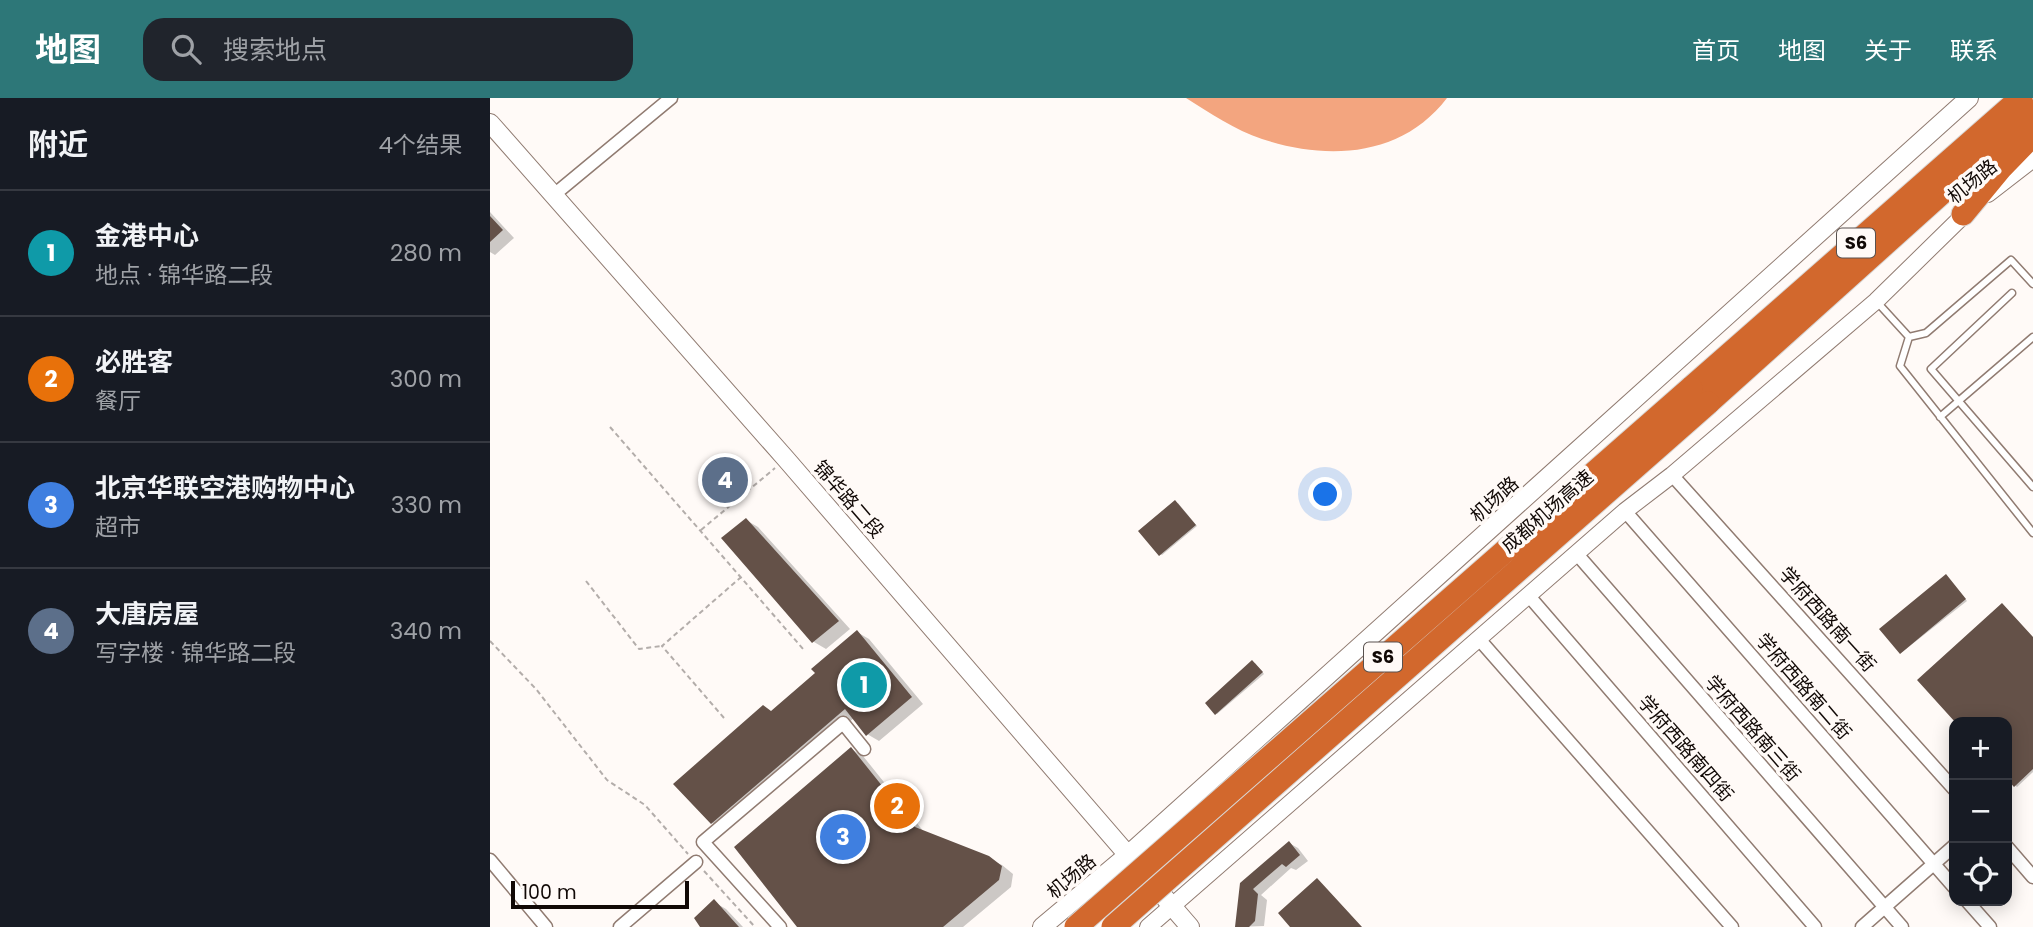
<!DOCTYPE html>
<html lang="zh">
<meta charset="utf-8">
<style>
:root{--surface:#171b24;--page:#20242c;--text:#f1f3f6;--muted:#9ea1a6;--line:#363941;--accent:#2d7778}
body{margin:0;font-family:Poppins,"Noto Sans SC",sans-serif;background:var(--page);color:var(--text)}
.controls{position:absolute;right:21px;bottom:21px;display:grid;overflow:hidden;border-radius:14px;box-shadow:0 4px 18px #0003}
.controls button{width:63px;height:63px;display:grid;place-items:center;padding:0;border:0;border-bottom:2px solid var(--line);background:var(--surface);color:var(--text);font:35px sans-serif}
.scale{position:absolute;left:21px;bottom:18px;width:178px;box-sizing:border-box;padding-left:7px;border:4px solid #110906;border-top:0;font-size:19px;line-height:24px;white-space:nowrap;color:#110906;-webkit-text-stroke:5px #fffaf7;paint-order:stroke}
.you{position:absolute;left:836px;top:397px;width:24px;height:24px;margin:-18px;border:5px solid #fff;border-radius:50%;background:#1a73e8;box-shadow:0 0 0 10px #1a73e833}
.badge{display:grid;place-items:center;width:46px;height:46px;border-radius:50%;background:var(--accent);color:#fff;font-size:23px;font-weight:700}
.pin{position:absolute;translate:-50% -50%;border:4px solid #fff;box-shadow:0 2px 7px #0006}
.list{margin:0;padding:0;list-style:none}
h2{display:flex;justify-content:space-between;align-items:center;height:91px;margin:0;padding:0 28px;font-size:30px}
h2 small{font-size:23px;font-weight:400;color:var(--muted)}
.list li{display:grid;grid-template-columns:46px 1fr auto;gap:21px;align-items:center;box-sizing:border-box;height:126px;padding:0 28px;border-top:2px solid var(--line)}
.list b{display:block;font-size:26px;white-space:nowrap}
.list p{margin:0;font-size:23px;white-space:nowrap;color:var(--muted)}
.list em{font-size:23px;font-style:normal;color:var(--muted)}
.icon{flex:none;width:38px;height:38px;fill:none;stroke:currentColor;stroke-width:2;stroke-linecap:round;stroke-linejoin:round}
.map{position:relative;flex:none;width:1543px;height:829px;overflow:hidden}
header{display:flex;align-items:center;gap:42px;box-sizing:border-box;height:98px;padding:0 35px;background:var(--accent);color:#fff}
header strong{font-size:33px}
nav{display:flex;gap:38px;margin-inline-start:auto;font-size:24px}
.search{width:490px;height:63px;background:var(--page);display:flex;align-items:center;gap:18px;box-sizing:border-box;padding:0 24px;border-radius:21px;color:var(--muted);font-size:26px}
main{display:flex}
aside{flex:1;background:var(--surface)}
.map>svg:first-child{display:block}
.water{fill:#f3a57f}
.shadow{fill:#0003}
.building{fill:#645148}
.lines{fill:none;stroke-linecap:round;stroke-linejoin:round}
.service-casing{stroke:#907b71;stroke-width:9}
.minor-casing{stroke:#907b71;stroke-width:15}
.tertiary-casing{stroke:#907b71;stroke-width:18}
.secondary-casing{stroke:#907b71;stroke-width:20}
.motorway-casing{stroke:#d9d8d7;stroke-width:25}
.path{stroke:#b3adaa;stroke-width:2;stroke-dasharray:5 3.5;stroke-linecap:butt}
.service{stroke:#fff;stroke-width:6}
.minor{stroke:#fff;stroke-width:12}
.tertiary{stroke:#fff;stroke-width:16}
.secondary{stroke:#fff;stroke-width:18}
.motorway{stroke:#d2682d;stroke-width:23}
.motorway-bridge-casing{stroke:#d9d8d7;stroke-width:25;stroke-linecap:butt}
.motorway-bridge{stroke:#d2682d;stroke-width:23}
.labels{text-anchor:middle;stroke-width:7;stroke-linejoin:round;paint-order:stroke}
.shield{fill:#fffaf7;stroke:#58514e;stroke-width:2}
.shield-label{font-size:18px;font-weight:bold;fill:#110906}
.street-label{font-size:19px;fill:#110906;stroke:#fffaf7}
</style>
<header>
<strong>地图</strong>
<div class="search"><svg class="icon" aria-label="search" viewBox="0 0 24 24"><circle cx="10" cy="10" r="6"/><path d="M15 15l6 6"/></svg>搜索地点</div>
<nav><a>首页</a><a>地图</a><a>关于</a><a>联系</a></nav>
</header>
<main>
<aside>
<h2>附近<small>4个结果</small></h2>
<ul class="list">
<li><span class="badge" style="background:#0f9aa8">1</span><div><b>金港中心</b><p>地点 · 锦华路二段</p></div><em>280 m</em></li>
<li><span class="badge" style="background:#e8710a">2</span><div><b>必胜客</b><p>餐厅</p></div><em>300 m</em></li>
<li><span class="badge" style="background:#3f7fe0">3</span><div><b>北京华联空港购物中心</b><p>超市</p></div><em>330 m</em></li>
<li><span class="badge" style="background:#5c6f8a">4</span><div><b>大唐房屋</b><p>写字楼 · 锦华路二段</p></div><em>340 m</em></li>
</ul>
</aside>
<div class="map">
<svg width="1543" height="829" viewBox="0 0 1543 829">
<rect width="100%" height="100%" fill="#fffaf7"/>
<path class="water" d="M696,0H957C912,59 838,63 772,41C745,32 720,15 696,0Z"/>
<path class="shadow" d="M0,114L24,140L5,157L0,154Z
M688,405L707,428L672,457L670,456Z
M256,422L268,429L360,531L336,551L324,544L234,440Z
M1458,480L1477,503L1411,555Z
M1514,508L1543,540V674L1527,689L1517,679V624H1467L1429,583Z
M367,534L379,541L433,606L389,643L377,636L364,620L234,732L222,725L283,614L328,576Z
M765,565L774,576L727,616L717,605Z
M361,651L373,658L434,734L512,767L523,776L521,789L473,829H311Z
M799,745L808,750L818,763L806,772L801,770L771,797L777,802L774,828L747,829L752,786Z
M224,804L236,811L253,829H212Z"/>
<path class="building" d="M0,118L13,132L0,144Z
M685,402L706,427L669,458L648,433Z
M256,420L349,523L322,545L231,440Z
M1456,476L1476,501L1410,556L1389,531Z
M1512,505L1543,539V671L1524,689L1517,681V624H1465L1427,582Z
M367,532L422,599L376,638L355,611L221,726L183,686L273,607L281,613L325,575L321,571Z
M762,562L773,574L725,617L715,605Z
M361,649L425,729L499,758L512,768L509,782L453,829H307L244,749Z
M799,743L810,757L796,769L792,766L763,791L768,796L765,823L759,829H745L750,785Z
M827,780L872,829H800L788,815Z
M224,801L249,829H210L204,820Z"/>
<g class="lines">
<defs>
<path id="service" d="M1522,195L1441,271L1543,389
M1387,204L1419,239L1436,235L1521,162L1543,186
M1419,239L1410,268L1543,435
M1450,319L1543,239"/>
<path id="minor" d="M65,96L181,0
M1182,377L1464,691
M1135,413L1464,789
M1086,455L1412,829
M1038,497L1325,829
M988,540L1242,829
M1517,749L1543,779
M0,762L56,829
M1477,803L1500,829
M130,829L206,764
M290,829L213,744L353,625L374,651
M1372,829L1464,748"/>
<path id="tertiary" d="M1498,96L1543,61
M658,829L1135,413L1182,377L1386,203L1481,110"/>
<path id="secondary" d="M0,25L296,361L700,829
M552,829L638,757L1479,0"/>
<path id="motorway" d="M1473,116L1511,70L1543,37
M1201,290L1531,0
M1218,305L1543,13"/>
</defs>
<use href="#service" class="service-casing"/>
<use href="#minor" class="minor-casing"/>
<use href="#tertiary" class="tertiary-casing"/>
<use href="#secondary" class="secondary-casing"/>
<use href="#motorway" class="motorway-casing"/>
<path class="path" d="M120,329L314,552
M211,432L285,370
M96,483L149,551L171,548
M0,543L46,591L117,682L155,707L198,756
M234,620L172,548L250,480
M214,773L265,829"/>
<use href="#service" class="service"/>
<use href="#minor" class="minor"/>
<use href="#tertiary" class="tertiary"/>
<use href="#secondary" class="secondary"/>
<use href="#motorway" class="motorway"/>
<defs>
<path id="motorway-bridge" d="M586,829L1201,290
M623,829L1218,305"/>
</defs>
<use href="#motorway-bridge" class="motorway-bridge-casing"/>
<use href="#motorway-bridge" class="motorway-bridge"/>
</g>
<g class="labels">
<g class="shield">
<rect x="1347" y="130.5" width="38" height="29" rx="5"/>
<rect x="874" y="544.5" width="38" height="29" rx="5"/>
</g>
<g class="shield-label">
<text x="1366" y="151">S6</text>
<text x="893" y="565">S6</text>
</g>
<g class="street-label">
<text transform="translate(1482 83) rotate(-39)" y="7">机场路</text>
<text transform="translate(359 401) rotate(49)" y="7">锦华路二段</text>
<text transform="translate(1004 401) rotate(-42)" y="7">机场路</text>
<text transform="translate(1057 413) rotate(-41)" y="7">成都机场高速</text>
<text transform="translate(1338 521) rotate(48)" y="7">学府西路南一街</text>
<text transform="translate(1314 588) rotate(49)" y="7">学府西路南二街</text>
<text transform="translate(1263 630) rotate(49)" y="7">学府西路南三街</text>
<text transform="translate(1196 650) rotate(49)" y="7">学府西路南四街</text>
<text transform="translate(581 778) rotate(-40)" y="7">机场路</text>
</g>
</g>
</svg>
<div class="controls">
<button>+</button>
<button>−</button>
<button><svg class="icon" aria-label="locate" viewBox="0 0 24 24"><circle cx="12" cy="12" r="6"/><path d="M12 2v4M12 18v4M2 12h4M18 12h4"/></svg></button>
</div>
<div class="scale">100 m</div>
<div class="you"></div>
<div class="pin badge" style="left:374px;top:587px;background:#0f9aa8">1</div>
<div class="pin badge" style="left:407px;top:708px;background:#e8710a">2</div>
<div class="pin badge" style="left:353px;top:739px;background:#3f7fe0">3</div>
<div class="pin badge" style="left:235px;top:382px;background:#5c6f8a">4</div>
</div>
</main>
